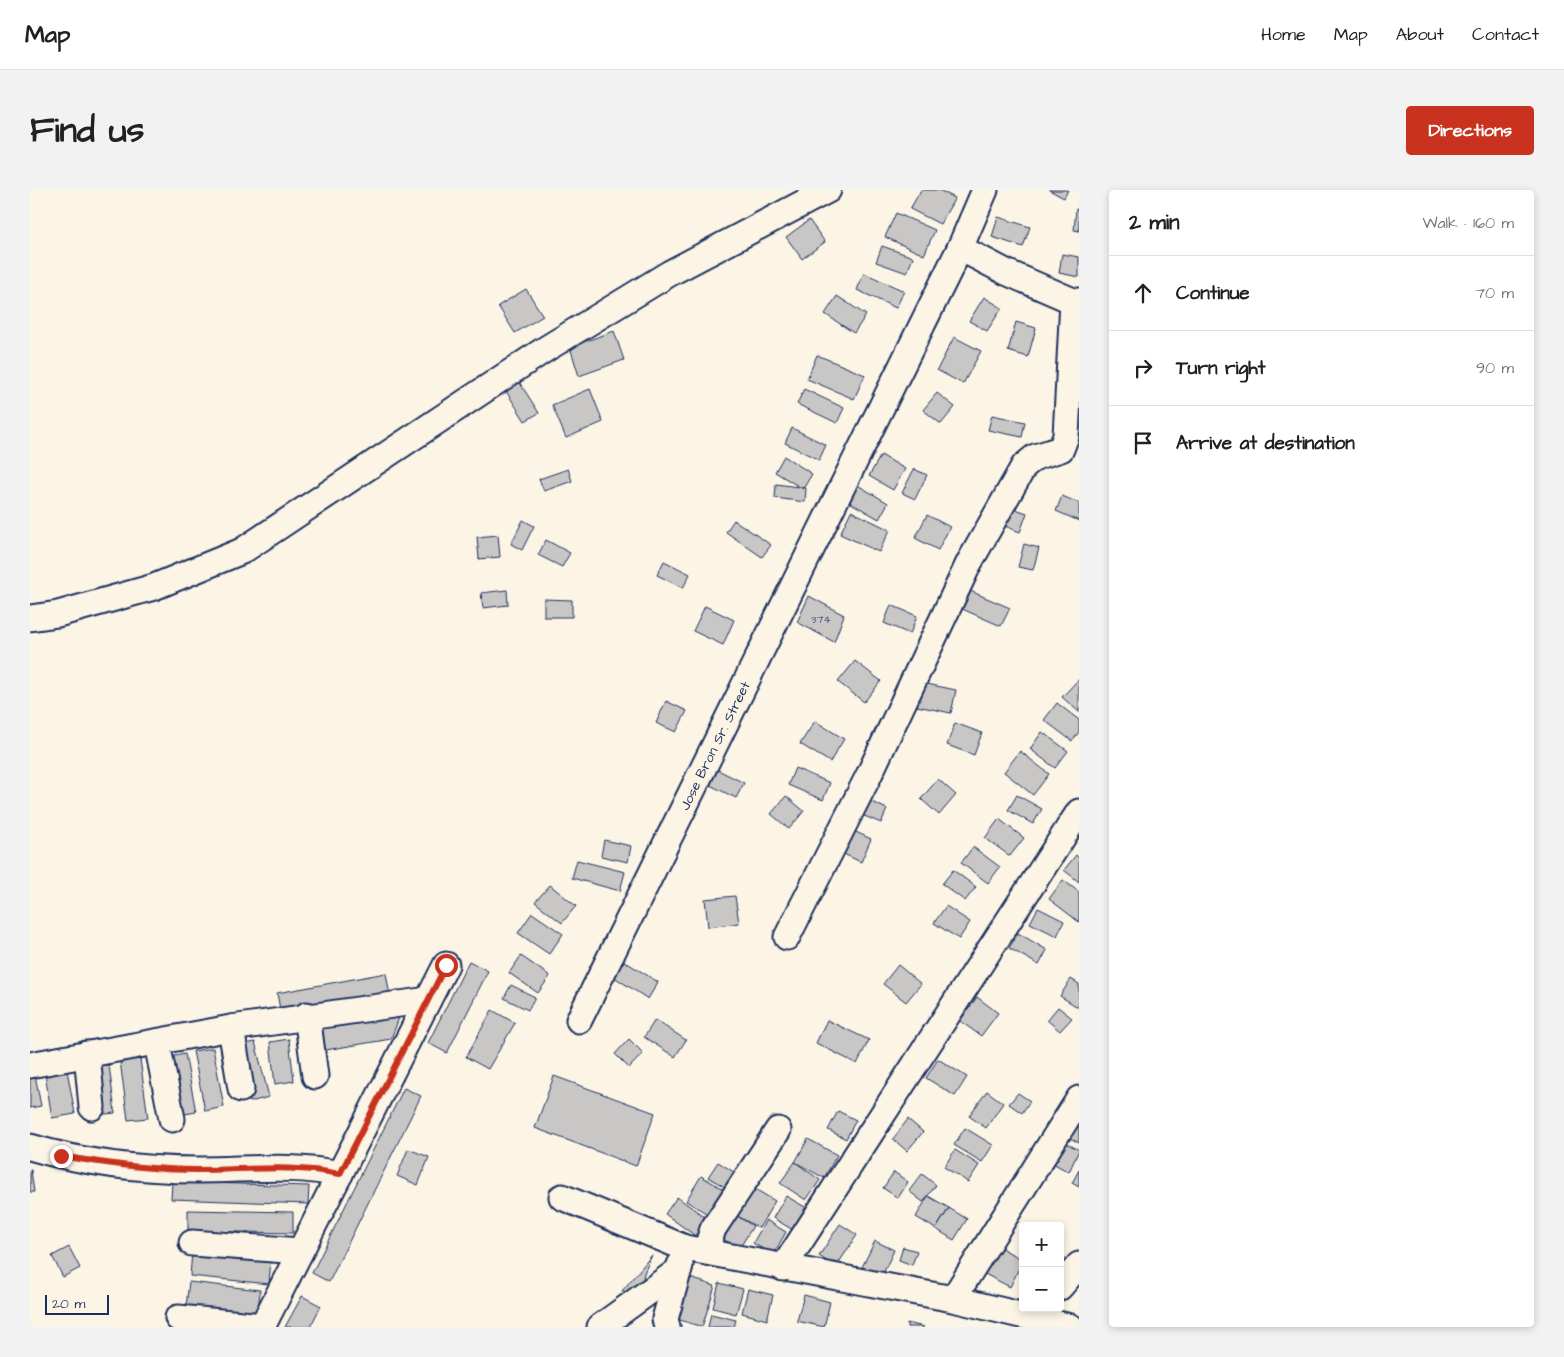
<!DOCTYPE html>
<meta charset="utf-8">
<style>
:root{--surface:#fff;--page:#f2f2f2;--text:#202124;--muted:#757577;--line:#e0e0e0;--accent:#c8321e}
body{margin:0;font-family:"Architects Daughter",sans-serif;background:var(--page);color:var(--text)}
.controls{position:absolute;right:15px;bottom:15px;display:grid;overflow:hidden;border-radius:5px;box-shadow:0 2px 8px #0003}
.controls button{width:45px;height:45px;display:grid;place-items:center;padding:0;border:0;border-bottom:1px solid var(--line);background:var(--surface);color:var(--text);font:25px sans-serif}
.scale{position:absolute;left:15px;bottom:12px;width:64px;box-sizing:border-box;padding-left:5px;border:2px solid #1b2f5e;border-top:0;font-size:14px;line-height:18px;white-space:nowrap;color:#1b2f5e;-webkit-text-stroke:4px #fcf5e5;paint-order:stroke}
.stop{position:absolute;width:15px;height:15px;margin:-11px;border:4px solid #c8321e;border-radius:50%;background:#fff}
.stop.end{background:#c8321e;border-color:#fff;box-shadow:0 1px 5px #0008}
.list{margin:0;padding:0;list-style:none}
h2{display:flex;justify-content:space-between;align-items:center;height:65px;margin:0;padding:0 20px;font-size:21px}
h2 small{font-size:16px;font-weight:400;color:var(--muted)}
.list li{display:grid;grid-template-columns:32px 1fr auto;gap:15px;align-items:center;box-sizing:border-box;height:75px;padding:0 20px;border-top:1px solid var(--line)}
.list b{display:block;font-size:19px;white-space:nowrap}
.list em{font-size:16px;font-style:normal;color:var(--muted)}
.icon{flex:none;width:28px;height:28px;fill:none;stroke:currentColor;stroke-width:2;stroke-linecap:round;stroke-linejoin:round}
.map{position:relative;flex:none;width:1049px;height:1137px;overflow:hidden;border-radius:5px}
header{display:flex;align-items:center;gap:30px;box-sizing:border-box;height:70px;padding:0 25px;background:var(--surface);border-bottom:1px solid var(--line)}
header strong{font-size:24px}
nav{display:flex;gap:28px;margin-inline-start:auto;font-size:18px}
.intro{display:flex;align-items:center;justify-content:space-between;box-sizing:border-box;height:120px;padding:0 30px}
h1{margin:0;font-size:35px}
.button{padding:12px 22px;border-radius:5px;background:var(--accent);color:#fff;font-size:18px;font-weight:700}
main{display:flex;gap:30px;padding:0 30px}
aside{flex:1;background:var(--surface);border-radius:5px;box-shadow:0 2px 8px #0003}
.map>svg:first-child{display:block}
.building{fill:#c8c7c6;stroke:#1b2f5e}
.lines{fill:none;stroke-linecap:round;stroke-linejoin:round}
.minor-casing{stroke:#1b2f5e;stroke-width:29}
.minor{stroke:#fcf5e5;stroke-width:25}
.route{stroke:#c8321e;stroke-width:6}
.labels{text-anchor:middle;stroke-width:5;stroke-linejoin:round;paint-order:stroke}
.number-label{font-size:11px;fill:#465578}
.street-label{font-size:14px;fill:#1b2f5e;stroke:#fcf5e5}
</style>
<header>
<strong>Map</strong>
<nav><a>Home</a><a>Map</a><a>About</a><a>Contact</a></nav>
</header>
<div class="intro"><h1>Find us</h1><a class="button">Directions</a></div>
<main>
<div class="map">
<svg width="1049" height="1137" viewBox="0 0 1049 1137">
<rect width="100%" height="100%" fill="#fcf5e5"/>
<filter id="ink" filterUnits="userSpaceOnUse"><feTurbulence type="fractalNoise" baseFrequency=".02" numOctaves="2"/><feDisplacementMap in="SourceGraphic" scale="10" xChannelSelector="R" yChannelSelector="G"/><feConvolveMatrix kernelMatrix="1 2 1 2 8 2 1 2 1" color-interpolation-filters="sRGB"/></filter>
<g filter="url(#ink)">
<path class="building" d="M891,0H909L925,8L910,34L880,19Z
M1019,0H1038L1034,8Z
M1046,19H1049V41L1044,40Z
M866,23L905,40L894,65L855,47Z
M968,27L1000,37L993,57L962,47Z
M779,30L795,52L772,69L756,47Z
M852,56L883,67L877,83L846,72Z
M1032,64L1049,67V87L1029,83Z
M834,83L874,101L866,118L827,100Z
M496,99L513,126L485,143L468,116Z
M807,106L836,125L824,143L795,124Z
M954,107L972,118L957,141L939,131Z
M986,132L1006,138L998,167L978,161Z
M584,141L594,170L549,186L540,157Z
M924,147L951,161L933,194L907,180Z
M787,165L835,185L824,209L777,189Z
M488,190L509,223L495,231L474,198Z
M560,199L573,232L536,248L522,215Z
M774,199L814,218L807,233L767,214Z
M907,203L925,217L911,234L893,220Z
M962,225L995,232L992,247L958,240Z
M762,238L796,255L789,270L755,253Z
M851,265L875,279L863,300L839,286Z
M754,266L782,284L773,299L745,282Z
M538,279L542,291L514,301L509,289Z
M884,279L897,285L885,309L872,303Z
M824,293L858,313L849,329L814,309Z
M746,294L776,298L775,312L745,308Z
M1032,306L1049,313V331L1026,321Z
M974,315L997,323L990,342L967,333Z
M821,321L860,340L849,362L810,344Z
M897,325L920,337L908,360L885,348Z
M493,330L504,336L492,360L481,354Z
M704,330L741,355L732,367L696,342Z
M468,345L470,367L449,369L447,347Z
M516,350L540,363L532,377L508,365Z
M994,354L1009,358L1003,380L988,377Z
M634,371L660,384L653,398L627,385Z
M477,400L478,415L453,418L451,403Z
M938,400L980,418L971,436L930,418Z
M779,406L814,425L804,452L767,432Z
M514,409L542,410V427H514Z
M861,415L887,426L880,444L854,433Z
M675,416L704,430L693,455L663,441Z
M825,471L851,491L834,512L808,492Z
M1049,489V522L1032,507Z
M892,493L926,500L921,523L887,516Z
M636,511L657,521L646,542L626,533Z
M1027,513L1049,530V542L1042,551L1014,530Z
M785,531L814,549L800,572L770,554Z
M925,533L952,543L944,565L917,555Z
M1012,542L1038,561L1025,578L1000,559Z
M990,561L1019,584L1003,605L974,582Z
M682,577L714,593L706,608L674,592Z
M765,578L800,593L793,610L758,595Z
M908,589L926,605L909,625L891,609Z
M987,605L1012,619L1003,634L978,620Z
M756,606L774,621L759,639L741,624Z
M831,607L857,619L851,633L825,622Z
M969,629L994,648L980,666L955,648Z
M815,637L841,649L831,672L805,660Z
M574,650L601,656L598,672L571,666Z
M943,657L970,677L958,693L931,673Z
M1046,665L1049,668V692L1034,680Z
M547,670L595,682L590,701L542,688Z
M923,680L946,697L935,711L912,694Z
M1033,690L1049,702V732L1019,709Z
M520,695L546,716L532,733L505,712Z
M705,706L709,733L678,737L675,709Z
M916,716L940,732L929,749L904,733Z
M1008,718L1034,731L1027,746L1000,733Z
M502,723L533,744L519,764L488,743Z
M988,743L1017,760L1009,775L979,758Z
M491,766L520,786L508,803L479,783Z
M439,771L458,781L417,863L398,853Z
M594,771L628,792L618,809L584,787Z
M868,775L891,794L876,812L853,794Z
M356,783L360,806L251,825L247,803Z
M1041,789L1049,794V818L1030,806Z
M481,795L505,807L498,820L474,808Z
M947,807L968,823L951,846L930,831Z
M1028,817L1042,828L1030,841L1017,830Z
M462,820L485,833L458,879L436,867Z
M370,825L361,849L284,862L280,840Z
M625,830L656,850L645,867L614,847Z
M797,830L839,850L827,874L786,853Z
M259,849L264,891L245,894L240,852Z
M599,849L613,863L599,878L585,864Z
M225,852L239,907L220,912L207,856Z
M183,858L194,917L175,921L163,861Z
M155,864L166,922L144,926L134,868Z
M110,869L118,928L98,930L90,871Z
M908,869L937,887L925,906L896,888Z
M79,875L85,923L66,925L60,877Z
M37,880L45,924L22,928L15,884Z
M5,885L11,916L0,918V886Z
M524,886L625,923L606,976L505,938Z
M374,898L391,906L299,1092L282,1083Z
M957,901L973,913L956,938L939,926Z
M988,903L1000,911L992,923L979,914Z
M808,921L826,930L816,949L798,940Z
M878,929L893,942L877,961L863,949Z
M1049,931V953L1033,944Z
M935,938L963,955L952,972L924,955Z
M778,949L807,965L794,988L765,972Z
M1029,949L1049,960L1039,982L1017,970Z
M378,959L399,967L388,995L367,986Z
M925,960L949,975L938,992L914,977Z
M688,972L707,984L698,999L678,987Z
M765,972L790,990L776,1010L750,993Z
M0,980H1L4,1002H0Z
M1049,980V997L1042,993Z
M864,982L878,992L868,1008L853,998Z
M892,984L906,995L893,1012L879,1001Z
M671,986L696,1001L681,1026L656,1011Z
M142,992L279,996L278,1014L141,1009Z
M720,996L745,1011L729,1038L704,1024Z
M756,1006L782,1021L768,1043L743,1028Z
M898,1006L919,1018L906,1039L886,1027Z
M647,1007L679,1030L667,1047L635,1024Z
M919,1018L937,1029L924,1050L906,1039Z
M158,1020L263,1022V1043L158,1041Z
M704,1024L723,1036L709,1059L689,1046Z
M736,1030L756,1042L743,1065L723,1053Z
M810,1034L827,1045L806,1077L789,1066Z
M845,1051L864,1060L852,1086L832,1077Z
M964,1054L993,1070L980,1097L949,1081Z
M39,1057L50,1078L33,1087L22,1066Z
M873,1057L887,1061L882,1075L869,1070Z
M162,1062L241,1069L239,1094L160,1086Z
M622,1065L614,1083L611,1104L592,1101Z
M654,1086L685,1096L672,1137L641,1127Z
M159,1092L230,1100L228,1124L156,1116Z
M689,1093L713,1099L706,1124L683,1118Z
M718,1099L743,1105L737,1130L712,1123Z
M774,1105L800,1112L794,1137L767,1131Z
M272,1106L291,1116L280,1137H255Z
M681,1124L706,1130L704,1137H678Z
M877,1133L894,1137H877Z"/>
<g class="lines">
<defs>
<g id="minor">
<path d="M930,58L976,82L1043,111H1049"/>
<path d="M0,428L28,424L124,397L212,361L514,160L640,83L798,0"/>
<path d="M757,747L839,585L939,373L994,276L1005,267L1031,259L1036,246L1043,111"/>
<path d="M277,825L285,886"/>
<path id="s1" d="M549,830L930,58L955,0"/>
<path d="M201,838L211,899"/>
<path d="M127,853L142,929"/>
<path d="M57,864L62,917"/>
<path d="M0,875L201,838L398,810"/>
<path d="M0,957C54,973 112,980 169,980C216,980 264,974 310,984"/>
<path d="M532,1007L655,1058L923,1109L1041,1137"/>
<path d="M162,1053L270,1061"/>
<path d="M676,1061L683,1039L748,940"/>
<path d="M753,1078L1049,622"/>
<path d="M1030,1097L1049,1075"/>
<path d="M923,1109L1049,909"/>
<path d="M148,1128L233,1136"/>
<path d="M232,1137L416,775"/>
<path d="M570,1137L649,1080"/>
<path d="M637,1137L635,1129L650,1075"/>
</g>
</defs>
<use href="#minor" class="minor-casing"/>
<use href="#minor" class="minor"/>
</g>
</g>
<g class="lines" filter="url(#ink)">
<path class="route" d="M31,966C77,974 122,980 168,980C216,980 263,974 310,984L416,775"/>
</g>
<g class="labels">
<g class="number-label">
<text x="791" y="433">374</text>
</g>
<g class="street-label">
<text dy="5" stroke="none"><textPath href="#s1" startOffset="306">Jose Bron Sr. Street</textPath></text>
</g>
</g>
</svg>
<div class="controls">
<button>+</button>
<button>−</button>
</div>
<div class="scale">20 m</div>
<div class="stop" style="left:416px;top:775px"></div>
<div class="stop end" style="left:31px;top:966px"></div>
</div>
<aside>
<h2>2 min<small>Walk · 160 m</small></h2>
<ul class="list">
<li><svg class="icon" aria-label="ahead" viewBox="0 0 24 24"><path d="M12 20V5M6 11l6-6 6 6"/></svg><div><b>Continue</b></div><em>70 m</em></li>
<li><svg class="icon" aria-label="right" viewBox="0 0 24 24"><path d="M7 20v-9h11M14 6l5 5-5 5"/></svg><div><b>Turn right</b></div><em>90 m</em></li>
<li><svg class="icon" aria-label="arrive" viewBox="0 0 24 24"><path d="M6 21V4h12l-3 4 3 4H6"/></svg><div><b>Arrive at destination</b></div></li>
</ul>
</aside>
</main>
